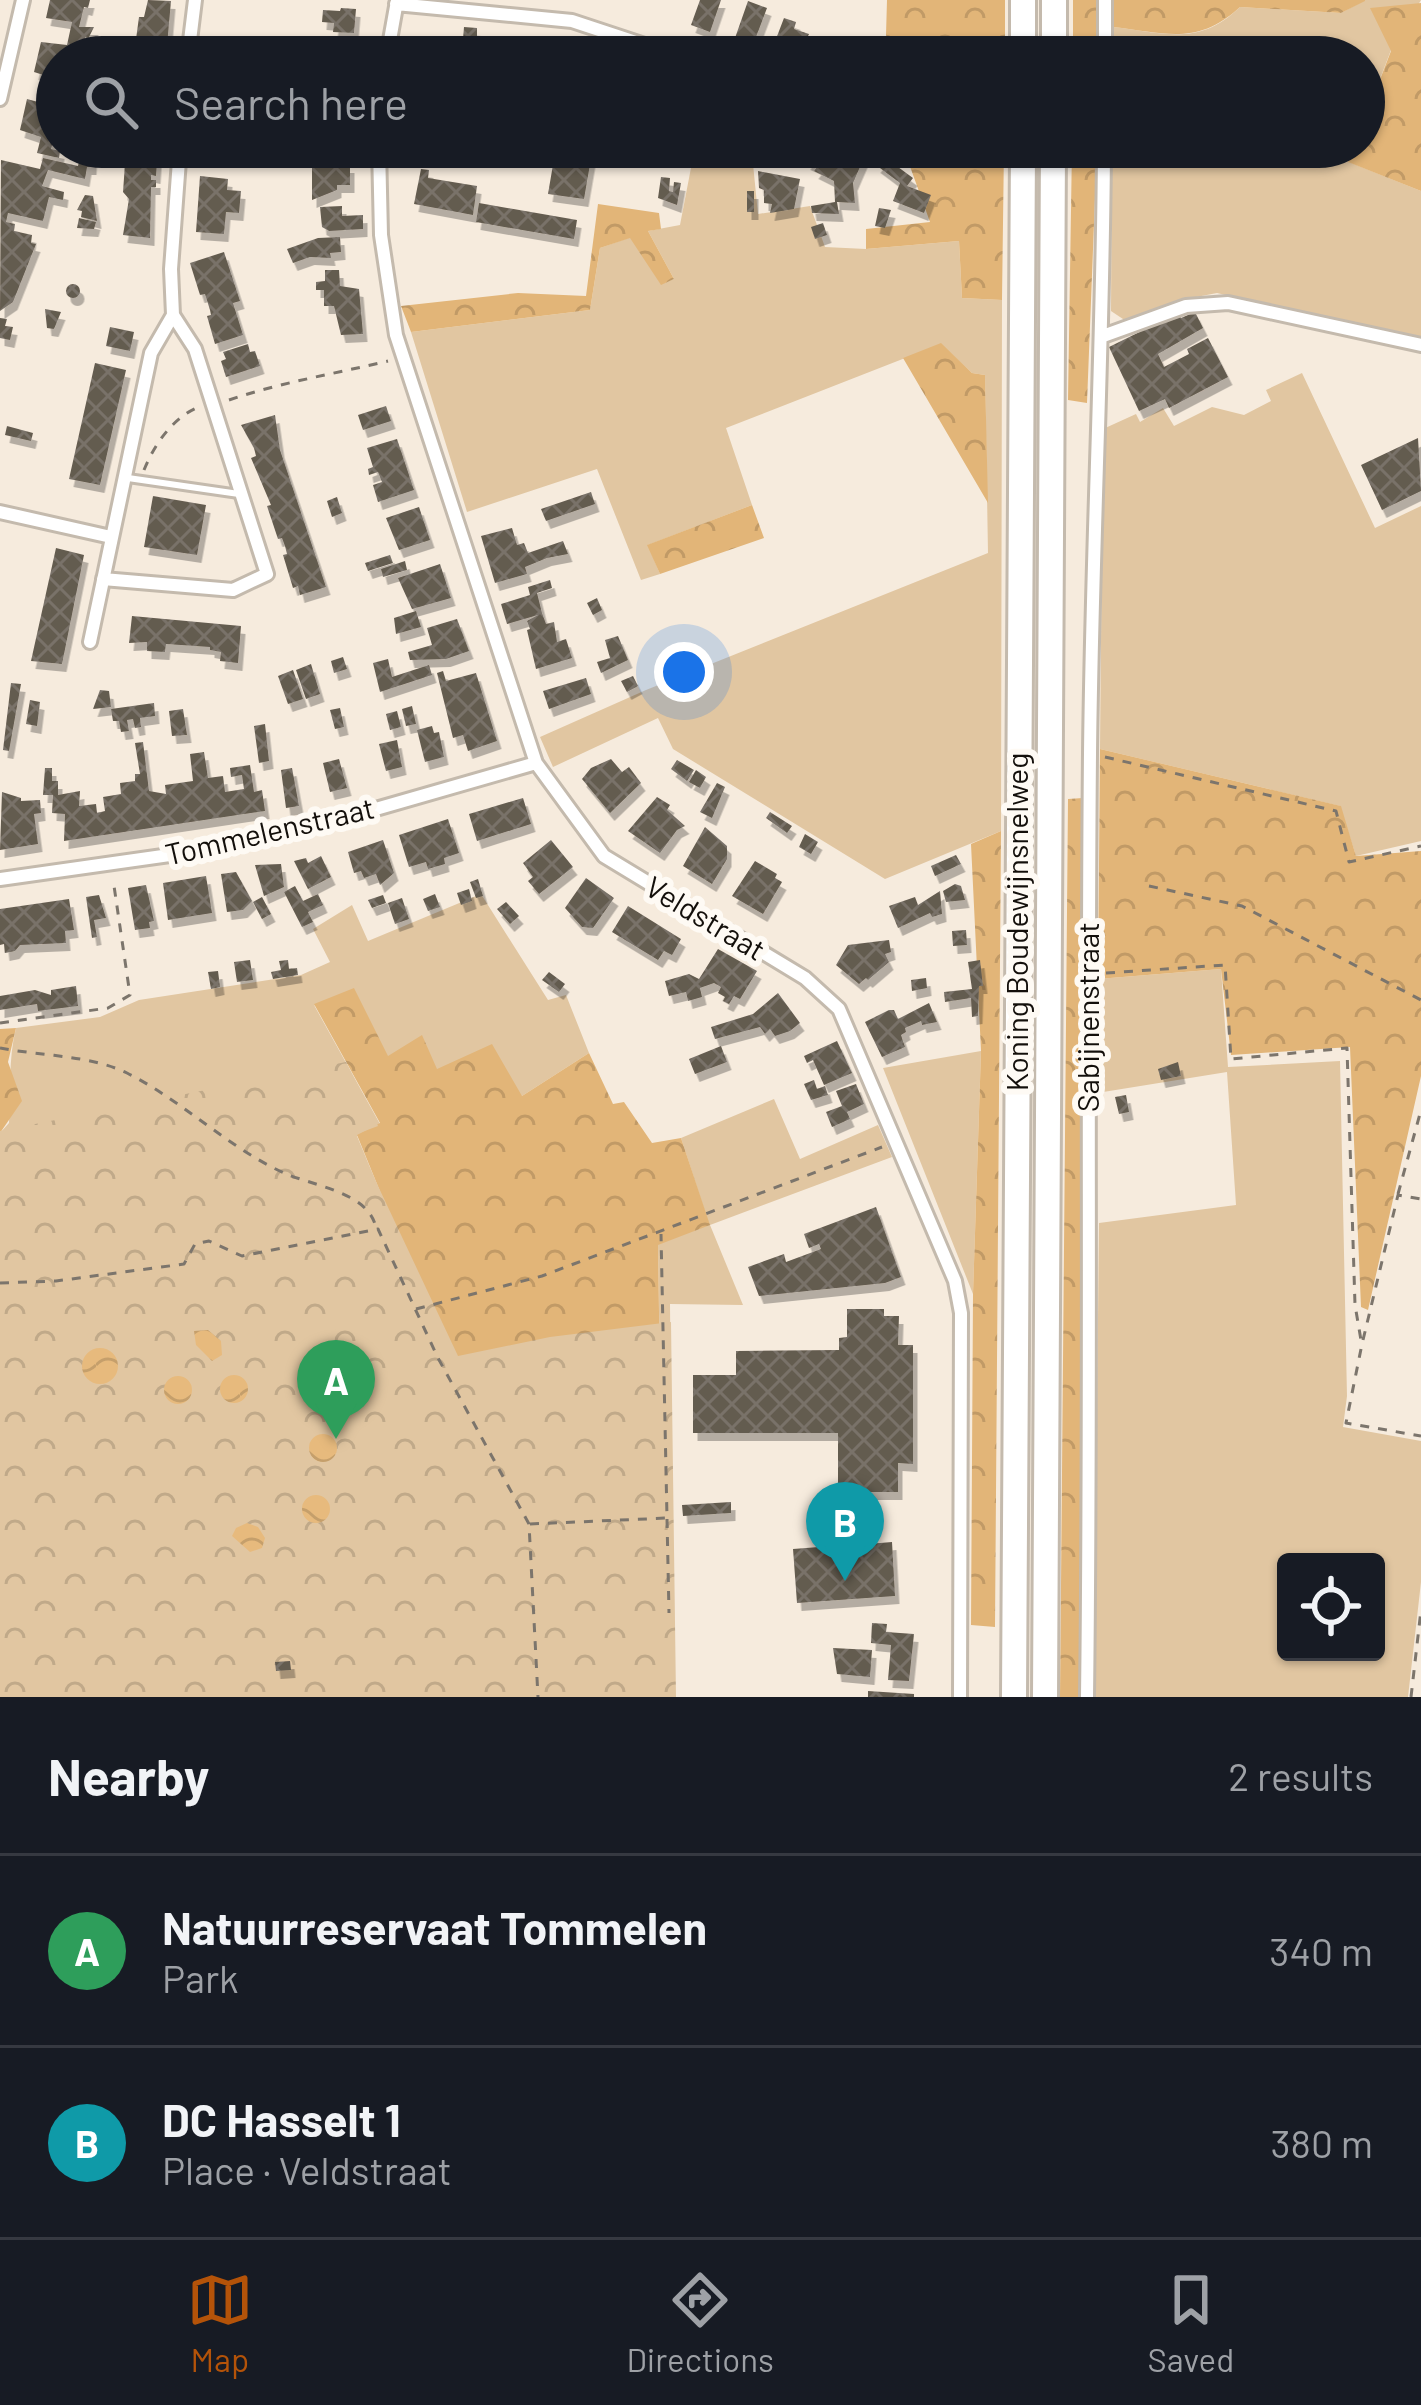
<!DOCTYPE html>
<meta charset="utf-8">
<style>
:root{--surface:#171b24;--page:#242831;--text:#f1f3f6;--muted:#9ea1a6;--line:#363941;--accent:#b45309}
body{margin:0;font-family:Barlow,sans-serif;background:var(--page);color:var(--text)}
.controls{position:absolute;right:36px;bottom:36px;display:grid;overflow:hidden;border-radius:12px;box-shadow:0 3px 9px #0004}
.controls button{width:108px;height:108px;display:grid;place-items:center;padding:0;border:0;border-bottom:3px solid var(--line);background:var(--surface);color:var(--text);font:60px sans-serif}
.you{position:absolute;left:684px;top:672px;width:42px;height:42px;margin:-30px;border:9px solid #fff;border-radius:50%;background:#1a73e8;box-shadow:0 0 0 18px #1a73e833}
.badge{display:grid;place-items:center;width:78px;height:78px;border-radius:50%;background:var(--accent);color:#fff;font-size:39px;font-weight:700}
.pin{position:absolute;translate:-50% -99px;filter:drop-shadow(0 3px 6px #0008)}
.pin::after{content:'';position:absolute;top:63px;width:42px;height:36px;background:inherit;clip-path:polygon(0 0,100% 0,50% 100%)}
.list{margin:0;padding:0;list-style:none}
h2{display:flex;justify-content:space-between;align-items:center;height:156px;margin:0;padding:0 48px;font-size:51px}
h2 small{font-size:39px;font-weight:400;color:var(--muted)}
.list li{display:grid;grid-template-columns:78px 1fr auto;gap:36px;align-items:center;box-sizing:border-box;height:192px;padding:0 48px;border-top:3px solid var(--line)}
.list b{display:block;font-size:45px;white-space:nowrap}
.list p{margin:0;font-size:39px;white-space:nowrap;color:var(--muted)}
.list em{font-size:39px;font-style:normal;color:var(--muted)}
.icon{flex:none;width:66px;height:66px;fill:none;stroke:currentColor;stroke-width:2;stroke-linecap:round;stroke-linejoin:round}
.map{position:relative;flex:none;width:1421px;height:1697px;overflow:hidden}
.search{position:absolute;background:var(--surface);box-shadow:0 3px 9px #0004;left:36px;right:36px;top:36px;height:132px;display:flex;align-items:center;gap:30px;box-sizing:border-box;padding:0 42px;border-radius:66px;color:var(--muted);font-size:45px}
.sheet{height:540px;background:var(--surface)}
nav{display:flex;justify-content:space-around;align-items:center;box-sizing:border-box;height:168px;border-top:3px solid var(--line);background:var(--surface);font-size:33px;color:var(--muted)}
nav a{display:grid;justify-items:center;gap:6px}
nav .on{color:var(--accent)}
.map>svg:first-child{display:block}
.grass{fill:#e1c6a1;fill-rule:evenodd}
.forest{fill:url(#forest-crowns)}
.park{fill:url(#park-crowns)}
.water{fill:url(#water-waves)}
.building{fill:url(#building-cross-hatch);filter:url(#shadow)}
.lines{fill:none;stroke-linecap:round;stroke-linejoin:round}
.service-casing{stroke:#c4baad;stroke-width:12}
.minor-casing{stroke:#c4baad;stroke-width:18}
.motorway-casing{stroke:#c4baad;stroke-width:30}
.path{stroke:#7c756c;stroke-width:3;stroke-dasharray:9 9;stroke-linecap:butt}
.service{stroke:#fff;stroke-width:6}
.minor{stroke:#fff;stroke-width:12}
.motorway{stroke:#fff;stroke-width:24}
.labels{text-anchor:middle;stroke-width:12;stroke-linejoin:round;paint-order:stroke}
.street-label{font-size:30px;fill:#130f0b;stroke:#fefaf4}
</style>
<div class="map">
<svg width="1421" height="1697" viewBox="0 0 1421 1697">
<defs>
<pattern id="forest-crowns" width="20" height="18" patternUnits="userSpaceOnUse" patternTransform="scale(3)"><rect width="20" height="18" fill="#e2b578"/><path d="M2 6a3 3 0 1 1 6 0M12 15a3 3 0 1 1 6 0" fill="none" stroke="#c19a66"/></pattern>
<pattern id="park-crowns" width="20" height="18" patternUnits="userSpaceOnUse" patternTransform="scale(3)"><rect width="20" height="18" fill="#e1c6a1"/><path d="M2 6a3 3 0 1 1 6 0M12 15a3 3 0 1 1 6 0" fill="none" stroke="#c0a989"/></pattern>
<pattern id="water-waves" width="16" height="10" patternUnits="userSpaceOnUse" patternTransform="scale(3)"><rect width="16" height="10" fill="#e7ba7d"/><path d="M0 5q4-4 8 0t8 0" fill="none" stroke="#c59f6b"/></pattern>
<pattern id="building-cross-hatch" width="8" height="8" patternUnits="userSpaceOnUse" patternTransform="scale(3)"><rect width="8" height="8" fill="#645b4f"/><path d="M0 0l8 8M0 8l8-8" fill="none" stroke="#797269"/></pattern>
<filter id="shadow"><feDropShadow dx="4.5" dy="8" stdDeviation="0" flood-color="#0004"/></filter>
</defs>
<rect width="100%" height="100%" fill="#f6ebdd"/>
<path class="grass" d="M1365,0H1421L1391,50L1364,121V57H1113V27C1165,33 1199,47 1240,7L1341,13Z
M695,147L753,164L758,214L810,206L825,247L866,249L959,241L962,298L1002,300L1001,831L885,879L673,749L658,718L553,767L540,737L646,690L988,553L985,375L972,373L941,344L726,428L752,505L648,545L660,574L641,580L597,469L467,512L411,332L590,310L600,248L631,237L661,284L674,279L648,231L680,225Z
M1112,147H1354L1349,162L1421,191V341L1217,293L1191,298L1126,321L1111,311Z
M1302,373L1375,528L1421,506V841L1356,856L1340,806L1100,749L1103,429L1136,414L1140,422L1163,408L1174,426L1212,407L1244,415L1271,401L1266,390Z
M481,894L548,1000L566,995L589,1053L522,1096L388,1057L314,1005L380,1124L357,1136L388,1211L662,1510L658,1244L709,1224L681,1138L774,1099L800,1159L878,1125L892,1157L710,1225L743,1305L670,1304L672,1520L0,1133L9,1123C11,1090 8,1060 16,1028L100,1017L139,1000L301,975L330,962L313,929L352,905L368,941Z
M1221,969L1228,1067L1340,1061L1347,1396L1343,1427L1421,1441V1582L1408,1697H1094L1099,1223L1236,1205L1227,1072L1097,1093L1098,979ZM1286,1562H1376V1652H1286Z
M981,1051L973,1294L883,1068Z"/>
<path class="forest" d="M887,0H1005V57H893L886,35Z
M1073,0H1099V57H1073Z
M1114,0H1365V1L1341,13L1240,7C1198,46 1166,33 1113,27Z
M1421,3V191L1348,162L1354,147H1364V121L1391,51L1370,8Z
M903,147H1004L1002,300L962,298L959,241L866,249V229L930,222Z
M1072,147H1097L1087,403L1068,400Z
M598,204L659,213L661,229L648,231L674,279L661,285L630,238L600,248L590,310L411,332L401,306L518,293L586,296Z
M941,343L972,373L985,375L988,503L903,358Z
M752,505L764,538L660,574L647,545Z
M1100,749L1341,806L1356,856L1421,851V1076L1368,1310L1361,1307L1350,1047L1231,1055L1221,969L1098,979Z
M1083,798L1080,1697H1060L1068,799Z
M1001,831L995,1627L971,1625L973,1294L981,1051L971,844Z
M354,988L388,1056L422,1035L437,1069L492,1044L522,1096L589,1053L613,1104L624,1102L652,1143L681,1138L710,1225L658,1245L662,1511L0,1265L388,1211L357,1135L380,1123L314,1004Z
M16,1028L8,1062L22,1101L0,1133V1029Z"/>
<path class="park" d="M346,1062L378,1126L354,1135L458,1356L550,1337L671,1322L676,1697H0V1131Z"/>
<path class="water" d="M208,1330L221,1341L222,1355L212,1361L196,1345L194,1331Z
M82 1366a18 18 0 1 1 36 0a18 18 0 1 1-36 0Z
M220 1389a14 14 0 1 1 28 0a14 14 0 1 1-28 0Z
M164 1390a14 14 0 1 1 28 0a14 14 0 1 1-28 0Z
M309 1448a14 14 0 1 1 28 0a14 14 0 1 1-28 0Z
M302 1509a14 14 0 1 1 28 0a14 14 0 1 1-28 0Z
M247,1523L258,1527L265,1538L262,1548L250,1552L232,1536L236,1528Z"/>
<path class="building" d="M50,0H90L88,8L84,7L79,27H94L88,39L85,37L87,57H57L56,79L34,72L41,42L67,45L72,22L46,18Z
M148,0L171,1L166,57L134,54L139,17H144Z
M700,0H721L710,32L691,25Z
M748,1L767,8L753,45L735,38Z
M341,8L356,9L354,33L333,32L334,23L322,22L323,10L340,11Z
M784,18L796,22L794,29L809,34L800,53L784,48L781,56L771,52Z
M464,27L477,28V40L463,39Z
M423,36L442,39L440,57H407L409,39L423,41Z
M494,42L526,46L530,48L528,57H491Z
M39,98L57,103V143L53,142L51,149L60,151L59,158L37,153L41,137L20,130L27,99L38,102Z
M82,147H93L92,167H87L85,179L48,170L42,186L64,192L63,200L49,197L43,221L8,213L6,222L15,224L14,231L32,235L31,243L36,244L13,302L0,311L1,160L40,169L43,158L78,166Z
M121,147H158L156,176L151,175V180H156V187H151L150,238L123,235L129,199L123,192L125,164H120Z
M556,147H593L584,199L548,194Z
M813,147H838L863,160L853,183L855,203L837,202L839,214L812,213L811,206L835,202L834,181L814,171L817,167L806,162Z
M883,156L913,178L907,186L931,195L924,213L893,201L900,183L876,165Z
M312,165H350V185H337V190L312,200Z
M421,169L429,170L428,178L477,186L473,215L414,204Z
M758,171L800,179L794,209L770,213L772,204L764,203V190L759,188Z
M200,176L228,179L227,190L241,191L239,213L226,212L224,234L196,232Z
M661,177L670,178L669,191L673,192L674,182L681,183L677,205L658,198Z
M747,191H754V212H747Z
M85,195L93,196L97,221L81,217L82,211L77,210Z
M479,203L577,220L574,239L476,222Z
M342,206V216L363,215V229L329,231L322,227L320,207Z
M879,208L891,210L885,228L875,226Z
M79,218L96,222L94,229L77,228Z
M823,223L827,235L815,239L811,227Z
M340,237L341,252L330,253L331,258L310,257L293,263L287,249L318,238Z
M224,252L240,301L233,303L243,335L215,344L207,316L211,315L210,310L205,294L200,295L190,263Z
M325,270H339L340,286L359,289L363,334L341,335L334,306H324V290H316V282L325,281Z
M66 291a7 7 0 1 1 14 0a7 7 0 1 1-14 0Z
M45,309L61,312L54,329L47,328Z
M1195,312L1203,328L1158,354L1164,367L1189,354L1187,349L1208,338L1228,377L1169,408L1165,399L1139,411L1109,347L1178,313L1181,318Z
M0,318L7,319L5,326L13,327L10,340L0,338Z
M110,327L134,332L130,351L106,346Z
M248,344L250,352L255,351L260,366L226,377L221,361L226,359L223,352Z
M95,363L126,370L100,485L69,479Z
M386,406L391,421L363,430L358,415Z
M275,415L280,450L326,587L300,595L298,586L293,588L283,555L287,554L285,546L282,538L278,539L267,506L271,505L251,458L256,456L254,448L241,425Z
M7,426L33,433L31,441L5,435Z
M1418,438L1421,491L1382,510L1361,465Z
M397,439L414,490L378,502L373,485L382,482L378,472L369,475L368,469L373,467L367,448Z
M591,492L595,504L546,521L541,509Z
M153,496L206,505L197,555L144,547Z
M337,497L342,513L332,517L327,501Z
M419,507L430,540L399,550L386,518Z
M512,528L517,545L524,543L528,553L563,541L568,554L547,558L525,567L527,574L495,583L481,536Z
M56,548L84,555L62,664L31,661Z
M390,555L393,563L368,571L365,563Z
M405,561L407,570L383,577L381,569Z
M440,564L451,598L412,609L398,578Z
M550,580L552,588L537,593L542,613L546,624L554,622L557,642L566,639L572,658L536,669L527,630L530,629L527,621L538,615L507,624L501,604L530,595L528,587Z
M597,598L602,610L593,615L587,603Z
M416,611L421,627L396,634L394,618Z
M132,616L241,626L238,663L220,661L221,652L210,650V647L166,644L165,652L147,651V642L129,643Z
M457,619L469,651L446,659L410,660L408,652L432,645L427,628Z
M618,636L628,660L601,673L597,662L610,658L605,640Z
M343,657L347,669L334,673L331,661Z
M388,659L392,677L429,665L432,675L380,692L373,663Z
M311,664L320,694L306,699L296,670Z
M293,670L303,699L288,704L278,676Z
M443,671L446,681L476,673L497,741L468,751L463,735L453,738L437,673Z
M633,676L638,686L627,692L621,681Z
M586,678L591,694L549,709L543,691Z
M11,683L21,684L9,751L3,750Z
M100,690L109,691L111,707L93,709Z
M30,700L40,702L37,726L26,724Z
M154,703L155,716L140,718L141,727L135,728L133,719L127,720L129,731L121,732L119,721H113L111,709Z
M412,706L416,724L406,726L402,709Z
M340,708L344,727L335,729L330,710Z
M183,709L187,735L172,736L169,711Z
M397,711L401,727L390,730L386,714Z
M265,724L269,761L259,763L254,726Z
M432,726L434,733L439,732L444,757L425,762L417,730Z
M397,740L402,767L386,771L379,744Z
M143,742L149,791L166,794L165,785L193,781L190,754L204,752L208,778L223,776L225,792L244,789L242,775L231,777L230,768L250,765L254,792L262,790L265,811L64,841L65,814L52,813L53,795H43L45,768H52V781H58V795L80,791L79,806L96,804L97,813L105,811L103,797L121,794L120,783L135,781V774H140L135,743Z
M339,759L347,788L330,792L323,763Z
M611,759L622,772L629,767L641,783L610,813L582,779L591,768Z
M677,760L694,770L687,781L671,769Z
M292,768L299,806L286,808L281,770Z
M696,770L706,777L700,788L689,782Z
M717,783L725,787L712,818L700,812Z
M2,792L21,798V801L40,800L41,813L34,814L38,844L0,850Z
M657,797L670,805L667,810L685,826L677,830L660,853L628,831Z
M523,798L531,824L477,841L469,814Z
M770,812L792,826L787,833L766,818Z
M448,819L459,853L444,858L445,864L428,869L426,862L409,867L399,835Z
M705,827L727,846V859L712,884L683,866Z
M805,834L818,842L811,854L799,847Z
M383,840L394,873L380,885L376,874L364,878L361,871L354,873L348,852Z
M551,840L573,867L539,894L528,881L533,877L523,863Z
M956,855L961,864L935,876L931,866Z
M321,856L331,877L308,889L294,861L306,858L308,863Z
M755,861L777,874L775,878L782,882L763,914L732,896Z
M281,864L284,887L264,896L255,865Z
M236,872L252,901L243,910L227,912L221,874Z
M206,876L212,913L168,920L163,883Z
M586,878L614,898L593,928L582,927L565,908Z
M478,879L483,896L476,898L470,882Z
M955,884L961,886L965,900L946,902L943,891Z
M146,885L154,921L149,922L150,928L135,930L128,888Z
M295,886L303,901L318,894L323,905L308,912L313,922L302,927L284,892Z
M469,889L472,901L461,905L457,893Z
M940,891L942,914L932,917L930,913L898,928L889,906L915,897L918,905Z
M435,894L440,907L428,911L423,899Z
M99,895L106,918L94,920L97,937L92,938L86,897Z
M383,895L386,903L372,908L368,900Z
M262,897L271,914L262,919L253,902Z
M402,898L409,919L395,924L388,903Z
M69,899L74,930L65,931L66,943L20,945L15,951L5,953L4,944L0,945V909Z
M506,902L519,916L510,924L497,909Z
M628,906L681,939L672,955L664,951L658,960L612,932Z
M966,930L967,945L953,946L952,931Z
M889,940L891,952L885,954L889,962L868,980L866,978L859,984L836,965L848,945Z
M718,949L757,971L740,999L734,996L729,1004L723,1001L725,997L718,993L721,987L714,983L700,988L702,997L688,1001L686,992L669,996L665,981L689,974L699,979Z
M250,960L253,980L237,982L234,962Z
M288,960L289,969L297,968L298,975L273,979L271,972L281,970L279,961Z
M980,960L983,986H979L978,1016L972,1017L971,998L945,1002L944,992L972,989L968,962Z
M218,971L220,987L211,989L208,972Z
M549,972L565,984L559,992L542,980Z
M926,978L927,988L912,991L911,980Z
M76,986L78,1006L38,1011L37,1004L0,1010V996L35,990L51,995V990Z
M778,993L800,1023L790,1031L775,1036L770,1029L765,1034L760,1027L715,1039L711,1027L753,1014Z
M929,1003L937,1022L922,1025L921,1021L905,1028L906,1032L901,1035L905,1047L882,1057L865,1022L889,1010H894L898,1019Z
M837,1041L852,1073L824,1085L813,1060L807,1063L804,1056Z
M721,1046L727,1062L695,1074L689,1059Z
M1178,1062L1181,1076L1161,1080L1158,1069Z
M814,1080L817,1089L825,1086L828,1095L811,1100L804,1084Z
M856,1084L864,1104L847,1112L850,1119L832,1127L826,1112L842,1106L836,1091Z
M1126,1095L1129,1112L1119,1114L1115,1097Z
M876,1207L901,1277L885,1283L759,1296L748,1267L784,1254L786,1262L821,1249L819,1244L809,1248L804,1234Z
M847,1309H884V1316H899L898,1345H913V1464L898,1463V1492H838V1433H693V1375H736V1351L839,1350V1338L847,1337Z
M731,1502V1513L683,1516L682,1505Z
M867,1527L868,1544L892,1542L895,1596L797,1603L793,1549L819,1547L818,1530Z
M872,1623L887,1624L886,1632L914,1634L909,1681L888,1680L891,1645L871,1643Z
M833,1648L872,1650L870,1677L837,1674Z
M290,1661L291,1670L276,1671L275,1662Z
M868,1691L914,1694V1697H868Z"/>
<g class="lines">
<defs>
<path id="service" d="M128,478L239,494"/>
<path id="minor" d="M396,4L572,21L681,57
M188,57L195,0
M387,57L397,1
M1105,57V0
M0,99L23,0
M379,147L381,235L396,335L536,763L604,856L805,978L839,1009L955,1281L961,1313L960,1697
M1103,336L1186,306L1228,303L1421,345
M0,512L111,537
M103,579L233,590L267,574L195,349L173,315L171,269L180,147
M90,642L151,353L173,315
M0,879L212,849L313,827L536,763
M1087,1697C1091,1383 1087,1068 1090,754C1092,552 1103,350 1104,147"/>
<path id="motorway" d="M1023,57V0
M1054,57V0
M1014,1697L1023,147
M1045,1697L1053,147"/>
</defs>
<use href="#service" class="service-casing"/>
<use href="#minor" class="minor-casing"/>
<use href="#motorway" class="motorway-casing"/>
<path class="path" d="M229,400C282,382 334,374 388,361
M144,470C154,445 173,417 199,407
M1105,757L1336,811L1349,862L1421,846
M1149,886L1242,906L1421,1000
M1106,973L1225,965L1231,1059L1347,1048L1355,1305L1362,1346
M0,1023L108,1008L130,995L113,879
M0,1048C41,1056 90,1055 127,1073C183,1101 227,1147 284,1173C313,1186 369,1192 376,1228
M1398,1194L1421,1110
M0,1283L56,1281L184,1264L195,1244L209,1241L242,1256L378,1229L438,1358L529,1524L538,1697
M416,1309L542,1276L882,1147
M1363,1340L1398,1195L1421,1199
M1361,1349L1346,1423L1421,1436
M667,1519L669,1613
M530,1524L667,1518L661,1234
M1411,1697L1421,1610"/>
<use href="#service" class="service"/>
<use href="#minor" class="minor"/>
<use href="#motorway" class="motorway"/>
</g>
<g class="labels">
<g class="street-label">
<text transform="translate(270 832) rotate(-13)" y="10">Tommelenstraat</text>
<text transform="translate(705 919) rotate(31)" y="10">Veldstraat</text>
<text transform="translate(1018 922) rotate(-90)" y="10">Koning Boudewijnsnelweg</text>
<text transform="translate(1089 1017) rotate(-90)" y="10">Sabijnenstraat</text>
</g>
</g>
</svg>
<div class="controls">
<button><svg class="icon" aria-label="locate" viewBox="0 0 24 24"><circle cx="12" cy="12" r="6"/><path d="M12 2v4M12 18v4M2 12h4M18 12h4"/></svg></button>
</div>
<div class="you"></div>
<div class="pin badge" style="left:336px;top:1439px;background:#2e9e5b">A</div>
<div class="pin badge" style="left:845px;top:1581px;background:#0f9aa8">B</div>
<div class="search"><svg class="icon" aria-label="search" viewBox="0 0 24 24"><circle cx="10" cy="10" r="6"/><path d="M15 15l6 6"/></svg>Search here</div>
</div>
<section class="sheet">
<h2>Nearby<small>2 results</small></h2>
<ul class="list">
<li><span class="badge" style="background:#2e9e5b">A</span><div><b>Natuurreservaat Tommelen</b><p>Park</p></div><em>340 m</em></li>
<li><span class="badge" style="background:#0f9aa8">B</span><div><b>DC Hasselt 1</b><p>Place · Veldstraat</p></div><em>380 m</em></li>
</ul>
</section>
<nav>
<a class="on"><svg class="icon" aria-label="map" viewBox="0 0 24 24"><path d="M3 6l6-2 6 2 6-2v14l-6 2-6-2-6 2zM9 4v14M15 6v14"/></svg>Map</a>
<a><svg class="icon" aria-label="directions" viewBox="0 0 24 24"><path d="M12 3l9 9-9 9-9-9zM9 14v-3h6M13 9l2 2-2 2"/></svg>Directions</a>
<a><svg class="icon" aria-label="saved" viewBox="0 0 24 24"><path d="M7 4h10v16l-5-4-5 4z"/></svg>Saved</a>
</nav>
